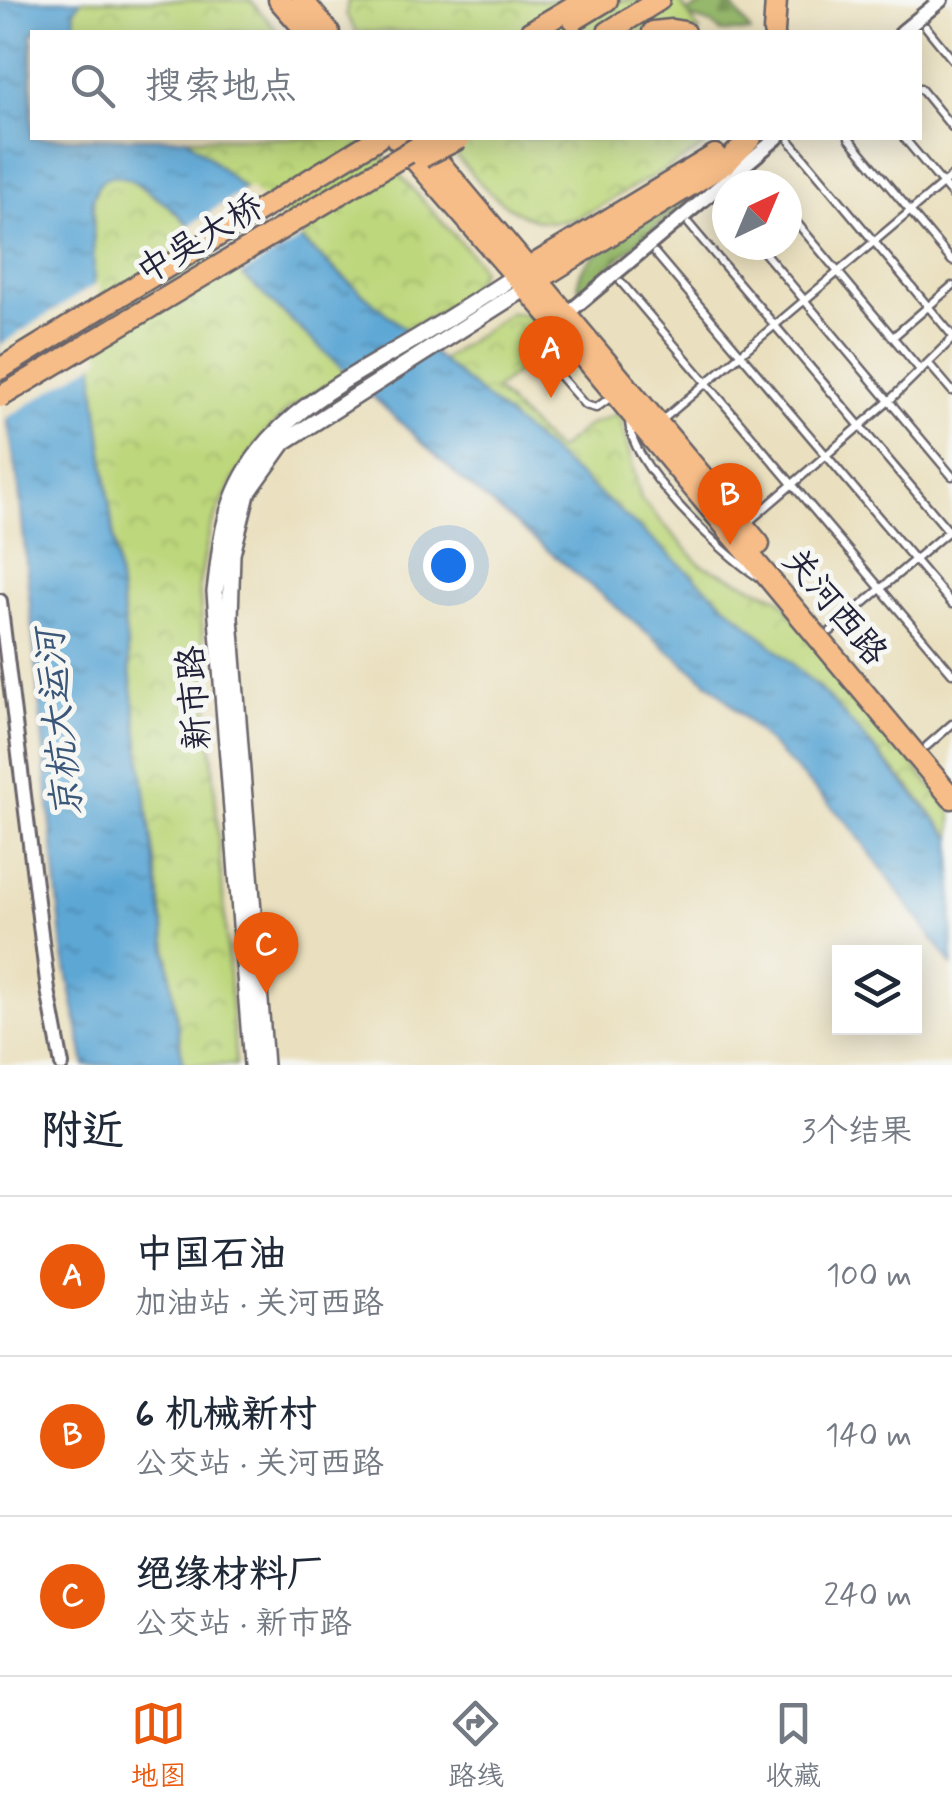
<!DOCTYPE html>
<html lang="zh">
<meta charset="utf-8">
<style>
:root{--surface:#fff;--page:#f6f6f7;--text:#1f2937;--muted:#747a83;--line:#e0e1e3;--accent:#ea580c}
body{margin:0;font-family:Mynerve,"LXGW WenKai TC",sans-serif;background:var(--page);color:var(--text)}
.controls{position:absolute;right:30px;bottom:30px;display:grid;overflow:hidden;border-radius:0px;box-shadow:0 5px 25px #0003}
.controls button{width:90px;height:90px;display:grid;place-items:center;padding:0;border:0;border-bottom:2px solid var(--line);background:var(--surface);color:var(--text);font:50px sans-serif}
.compass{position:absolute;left:712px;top:170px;width:90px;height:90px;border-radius:50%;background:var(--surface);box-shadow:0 5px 25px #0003;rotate:44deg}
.you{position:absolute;left:448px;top:565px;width:35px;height:35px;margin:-25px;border:8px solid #fff;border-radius:50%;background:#1a73e8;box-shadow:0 0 0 15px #1a73e833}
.badge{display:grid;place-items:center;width:65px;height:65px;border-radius:50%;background:var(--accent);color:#fff;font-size:32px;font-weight:700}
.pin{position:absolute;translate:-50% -82px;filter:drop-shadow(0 2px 5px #0008)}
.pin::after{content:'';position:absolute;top:52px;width:35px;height:30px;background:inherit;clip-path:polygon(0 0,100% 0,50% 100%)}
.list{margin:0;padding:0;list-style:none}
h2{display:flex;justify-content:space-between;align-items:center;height:130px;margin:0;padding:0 40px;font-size:42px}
h2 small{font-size:32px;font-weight:400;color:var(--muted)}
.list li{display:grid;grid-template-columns:65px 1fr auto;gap:30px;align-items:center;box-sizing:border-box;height:160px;padding:0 40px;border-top:2px solid var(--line)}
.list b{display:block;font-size:38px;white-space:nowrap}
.list p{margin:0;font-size:32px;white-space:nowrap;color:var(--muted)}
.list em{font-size:32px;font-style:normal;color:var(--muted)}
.icon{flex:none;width:55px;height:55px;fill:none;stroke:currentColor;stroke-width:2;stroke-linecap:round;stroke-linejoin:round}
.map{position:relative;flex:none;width:952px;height:1065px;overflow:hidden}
.search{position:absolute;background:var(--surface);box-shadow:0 5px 25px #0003;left:30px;right:30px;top:30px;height:110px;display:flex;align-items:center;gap:25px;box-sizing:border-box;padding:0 35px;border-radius:0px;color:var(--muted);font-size:38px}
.sheet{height:610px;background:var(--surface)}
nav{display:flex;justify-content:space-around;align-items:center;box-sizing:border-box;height:140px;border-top:2px solid var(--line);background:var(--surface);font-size:28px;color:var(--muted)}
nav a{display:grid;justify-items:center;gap:5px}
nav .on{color:var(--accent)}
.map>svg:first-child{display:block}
.forest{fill:url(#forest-firs);stroke:#5c6d54;stroke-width:2.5}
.park{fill:url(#park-crowns);stroke:#707c5c;stroke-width:2.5}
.water{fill:url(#water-ripples);stroke:#406488;stroke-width:2.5}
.pier{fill:#eae0bf}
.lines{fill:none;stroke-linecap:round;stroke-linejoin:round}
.service-casing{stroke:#686469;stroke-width:11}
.minor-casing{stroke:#686469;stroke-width:18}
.tertiary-casing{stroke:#686469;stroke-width:20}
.primary-casing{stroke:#686469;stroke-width:25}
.service{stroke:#fff;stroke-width:6}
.minor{stroke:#fff;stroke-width:12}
.tertiary{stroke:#fff;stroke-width:15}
.primary{stroke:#f7bd88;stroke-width:20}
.primary-bridge-casing{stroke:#686469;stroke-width:25;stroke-linecap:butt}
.primary-bridge{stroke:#f7bd88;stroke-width:20}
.labels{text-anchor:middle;stroke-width:10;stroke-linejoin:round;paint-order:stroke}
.street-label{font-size:35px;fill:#22223b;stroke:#f6f6f2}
.water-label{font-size:38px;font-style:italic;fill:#3a5779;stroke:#f6f6f2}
</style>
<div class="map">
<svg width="952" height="1065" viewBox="0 0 952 1065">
<defs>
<pattern id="forest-firs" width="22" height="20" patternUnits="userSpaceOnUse" patternTransform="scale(2.5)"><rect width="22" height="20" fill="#96b86c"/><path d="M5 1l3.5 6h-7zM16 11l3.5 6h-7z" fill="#7a955a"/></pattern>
<pattern id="park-crowns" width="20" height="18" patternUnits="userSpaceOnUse" patternTransform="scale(2.5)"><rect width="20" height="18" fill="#bdd77c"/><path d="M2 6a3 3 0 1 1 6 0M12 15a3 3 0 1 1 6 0" fill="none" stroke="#a2b86c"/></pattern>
<pattern id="water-ripples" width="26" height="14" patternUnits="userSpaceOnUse" patternTransform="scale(2.5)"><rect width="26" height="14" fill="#5da7d5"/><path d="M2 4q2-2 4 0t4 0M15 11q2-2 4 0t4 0" fill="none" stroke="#4c88ae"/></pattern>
</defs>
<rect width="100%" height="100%" fill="#f6f6f2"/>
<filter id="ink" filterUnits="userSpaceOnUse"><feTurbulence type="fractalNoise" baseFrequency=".01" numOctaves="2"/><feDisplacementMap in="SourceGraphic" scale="20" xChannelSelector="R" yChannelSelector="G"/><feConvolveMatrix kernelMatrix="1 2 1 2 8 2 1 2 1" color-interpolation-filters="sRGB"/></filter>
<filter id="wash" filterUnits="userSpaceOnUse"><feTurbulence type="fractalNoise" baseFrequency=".0048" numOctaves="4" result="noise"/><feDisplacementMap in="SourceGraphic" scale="40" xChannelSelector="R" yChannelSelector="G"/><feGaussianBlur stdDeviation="2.25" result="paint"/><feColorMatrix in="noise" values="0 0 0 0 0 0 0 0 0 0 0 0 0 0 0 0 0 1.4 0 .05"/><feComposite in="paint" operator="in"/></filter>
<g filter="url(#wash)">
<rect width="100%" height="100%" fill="#eae0bf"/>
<path class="forest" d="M710,0H728L751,32H721L712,24L684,15Z
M756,138H762L580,291C575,276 583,267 594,256Z"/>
<path class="park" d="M81,0H250L278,32H76L74,10Z
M348,0H679L700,32H356L346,14Z
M187,138H367L476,260L481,270C469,301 433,315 405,331Z
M441,138H712C691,159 659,172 633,187C615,196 597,210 579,217C518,240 475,177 441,138Z
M112,175L128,178L170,207L347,373L289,409L262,437L233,480L210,529L199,585L236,1065H183L144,784L95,386L93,199C96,188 100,179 112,175Z
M510,313L537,315L558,338L495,390L557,451L589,425L619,413L641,499L700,564L779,598L952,812V838L908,785L817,686L440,361Z"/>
<path class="water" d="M0,0H81L74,10L76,32H32V138H187L329,265L622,513L785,657L831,700L952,838V965L849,824L718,691L460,478L170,207C145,190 106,150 93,199L95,386L144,784L183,1065H85L63,950L19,488L0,376Z"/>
<path class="pier" d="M249,187L305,237L238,276L185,228Z
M99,282L100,360L2,421L0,345Z"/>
</g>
<g filter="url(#ink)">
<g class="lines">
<defs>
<path id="service" d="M926,27L952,59
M920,88L952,127
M849,138L952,261
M904,138L952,195
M790,141L952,335
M720,199L727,208
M787,211L921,371
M689,224L952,535
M758,245L952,476
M655,253L952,604
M621,282L952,673
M893,337L952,286
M567,345L553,357L552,367L585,405L596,408L611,397
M929,364L952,391
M629,421C630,465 721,553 758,577
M660,422L952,176
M745,525L889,401L952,339
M831,631L952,528
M927,746L952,724"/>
<path id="minor" d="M902,32L941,0
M568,313L777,138
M0,601L48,990L62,1065"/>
<path id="tertiary" d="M252,1065L215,592C219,561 221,530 232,501C262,418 347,380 418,337C451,317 483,297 515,276
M265,1065L230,618L232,554L247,494L284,442L526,288"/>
<path id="primary" d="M279,0L307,32
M302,0L329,32
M574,20L607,0
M530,32L584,0
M608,32L659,0
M653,32L672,30L684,32
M774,32L776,0
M396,138L546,311L952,798
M421,141L759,544
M517,275L715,155
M528,286L726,163L751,138
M0,369L378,138"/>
</defs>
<use href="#service" class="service-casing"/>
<use href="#minor" class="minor-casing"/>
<use href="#tertiary" class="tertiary-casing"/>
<use href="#primary" class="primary-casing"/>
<use href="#service" class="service"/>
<use href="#minor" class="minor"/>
<use href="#tertiary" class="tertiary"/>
<use href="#primary" class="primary"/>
<defs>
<path id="primary-bridge" d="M422,157L460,138
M0,397L433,138"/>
</defs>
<use href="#primary-bridge" class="primary-bridge-casing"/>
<use href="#primary-bridge" class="primary-bridge"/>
</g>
</g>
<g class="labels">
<g class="street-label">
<text transform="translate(199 238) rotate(-31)" y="12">中吴大桥</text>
<text transform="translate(836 606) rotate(50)" y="12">关河西路</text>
<text transform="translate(193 698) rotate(-94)" y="12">新市路</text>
</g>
<g class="water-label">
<text transform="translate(58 724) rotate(-96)" y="13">京杭大运河</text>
</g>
</g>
</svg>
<div class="controls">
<button><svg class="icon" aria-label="layers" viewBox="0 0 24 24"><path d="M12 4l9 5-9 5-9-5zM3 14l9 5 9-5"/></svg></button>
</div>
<svg class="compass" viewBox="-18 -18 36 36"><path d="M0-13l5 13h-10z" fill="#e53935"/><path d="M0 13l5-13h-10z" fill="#747a83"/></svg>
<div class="you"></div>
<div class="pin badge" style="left:551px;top:398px">A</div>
<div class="pin badge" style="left:730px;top:545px">B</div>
<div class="pin badge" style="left:266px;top:994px">C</div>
<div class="search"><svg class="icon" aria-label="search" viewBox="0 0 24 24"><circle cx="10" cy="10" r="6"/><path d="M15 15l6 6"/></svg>搜索地点</div>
</div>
<section class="sheet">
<h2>附近<small>3个结果</small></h2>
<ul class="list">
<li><span class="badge">A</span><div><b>中国石油</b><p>加油站 · 关河西路</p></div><em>100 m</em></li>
<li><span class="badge">B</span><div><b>6 机械新村</b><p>公交站 · 关河西路</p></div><em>140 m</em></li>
<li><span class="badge">C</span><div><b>绝缘材料厂</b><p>公交站 · 新市路</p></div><em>240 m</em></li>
</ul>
</section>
<nav>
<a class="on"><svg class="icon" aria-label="map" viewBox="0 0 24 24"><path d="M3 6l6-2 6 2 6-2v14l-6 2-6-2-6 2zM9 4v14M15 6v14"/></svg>地图</a>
<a><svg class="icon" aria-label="directions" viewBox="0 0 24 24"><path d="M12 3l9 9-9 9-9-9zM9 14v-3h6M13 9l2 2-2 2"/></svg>路线</a>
<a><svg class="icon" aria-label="saved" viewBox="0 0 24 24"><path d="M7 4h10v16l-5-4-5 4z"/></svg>收藏</a>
</nav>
